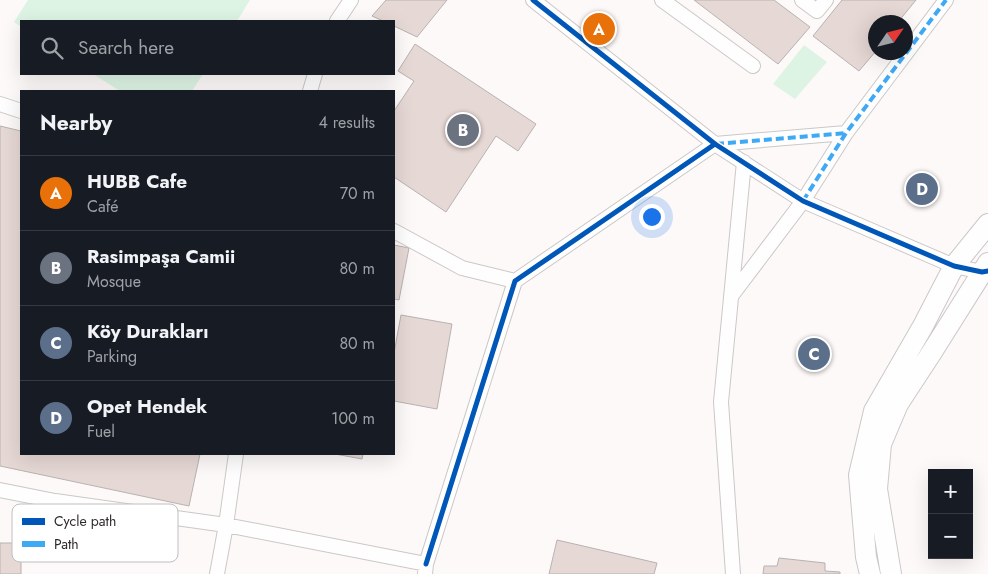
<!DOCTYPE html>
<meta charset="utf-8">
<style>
:root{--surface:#171b24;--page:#242831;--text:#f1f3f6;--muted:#9ea1a6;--line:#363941;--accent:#d93025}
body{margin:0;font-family:Jost,sans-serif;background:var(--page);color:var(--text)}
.controls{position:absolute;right:15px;bottom:15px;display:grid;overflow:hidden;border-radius:0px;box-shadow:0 5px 20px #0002}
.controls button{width:45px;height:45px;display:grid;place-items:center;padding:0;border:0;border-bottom:1px solid var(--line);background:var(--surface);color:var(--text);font:25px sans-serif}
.compass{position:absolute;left:868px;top:15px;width:45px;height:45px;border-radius:50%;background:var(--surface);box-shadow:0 5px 20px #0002;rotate:55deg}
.you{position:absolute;left:651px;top:216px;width:18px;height:18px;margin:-12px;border:4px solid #fff;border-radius:50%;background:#1a73e8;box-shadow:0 0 0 8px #1a73e833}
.badge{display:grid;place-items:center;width:32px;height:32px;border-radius:50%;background:var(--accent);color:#fff;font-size:16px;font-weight:700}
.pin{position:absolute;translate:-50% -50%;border:2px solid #fff;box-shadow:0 1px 5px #0006}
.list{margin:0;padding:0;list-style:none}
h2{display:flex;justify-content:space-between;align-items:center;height:65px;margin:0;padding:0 20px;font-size:21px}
h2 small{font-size:16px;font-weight:400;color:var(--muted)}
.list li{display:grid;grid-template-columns:32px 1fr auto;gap:15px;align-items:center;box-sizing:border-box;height:75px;padding:0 20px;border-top:1px solid var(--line)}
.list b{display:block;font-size:19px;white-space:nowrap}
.list p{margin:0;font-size:16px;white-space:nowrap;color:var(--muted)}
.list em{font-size:16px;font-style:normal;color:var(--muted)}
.icon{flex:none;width:28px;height:28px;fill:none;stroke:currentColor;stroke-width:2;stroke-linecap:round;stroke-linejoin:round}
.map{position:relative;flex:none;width:988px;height:574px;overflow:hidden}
.search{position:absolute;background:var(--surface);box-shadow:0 5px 20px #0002;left:20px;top:20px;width:375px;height:55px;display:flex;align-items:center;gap:12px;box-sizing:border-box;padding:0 18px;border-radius:0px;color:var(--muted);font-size:19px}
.panel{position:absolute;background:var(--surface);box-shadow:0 5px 20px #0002;left:20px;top:90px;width:375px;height:365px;border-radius:0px}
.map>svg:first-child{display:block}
.green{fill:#ddf4e4}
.building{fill:#e6d8d4;stroke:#b7b3b2}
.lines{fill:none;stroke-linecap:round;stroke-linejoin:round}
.street-casing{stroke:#cbc8c6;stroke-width:16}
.secondary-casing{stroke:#cbc8c6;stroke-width:22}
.street{stroke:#fffefe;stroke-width:14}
.secondary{stroke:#fffefe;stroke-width:20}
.quiet{stroke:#3fa9f5;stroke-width:4;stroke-dasharray:8 4;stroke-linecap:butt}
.cycleway-casing{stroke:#fff;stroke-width:8}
.cycleway{stroke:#0057b8;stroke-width:5}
.key{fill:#fff;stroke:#c0bfbf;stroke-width:1}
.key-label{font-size:14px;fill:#2e2a29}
</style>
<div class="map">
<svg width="988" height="574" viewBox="0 0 988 574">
<rect width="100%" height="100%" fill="#fdf9f8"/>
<path class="green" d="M28,0H250L237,21H21V27L14,22Z
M804,45L827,62L795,99L773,84Z
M93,74H203L192,91H120Z"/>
<path class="building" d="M386,0H447L417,37L394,26V21H383L372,16Z
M694,0H774L810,27L778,64Z
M842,0H916L898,22H876V51L859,71L813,36Z
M415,44L536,124L518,151L496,136L446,212L394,177V111L414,81L398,71Z
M0,126L21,131V454H200L189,506L0,466Z
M394,245L409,248L399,300L394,299Z
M401,315L452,324L437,409L394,401V353Z
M335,454H363L362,459Z
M557,540L657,563L654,574H549Z
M0,543H21V574H0Z
M779,558L825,563V571L840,572V574H763L764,566H777Z"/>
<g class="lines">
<defs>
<path id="street" d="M533,0L715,144L803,201L954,266L982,272L988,271
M662,0L753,66
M802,0L817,11L826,0
M337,21L351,0
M310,91L315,74
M0,104L21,111
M394,231L462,268L515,281
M732,295L803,201L846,133L946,0
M0,490L55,501L226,525L426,564L425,574
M426,564L515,281L715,144L846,133
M217,574L226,525L236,454
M733,574L721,402L744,162"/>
<path id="secondary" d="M870,574L866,557L859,475L874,411L923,326L954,266L988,224
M891,574L877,489L881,444L898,404L932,352L988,263"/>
</defs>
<use href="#street" class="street-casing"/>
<use href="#secondary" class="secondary-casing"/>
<use href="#street" class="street"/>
<use href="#secondary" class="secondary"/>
<path class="quiet" d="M716,144L846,133
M803,201L846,133L946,0"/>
<defs>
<path id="cycleway" d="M533,0L715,144L803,201L954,266L982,272L988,271
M426,564L515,281L715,144"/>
</defs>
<use href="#cycleway" class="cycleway-casing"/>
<use href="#cycleway" class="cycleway"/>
</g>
<rect x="12" y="504" width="166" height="58" rx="8" class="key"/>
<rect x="22" y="518" width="23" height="7" fill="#0057b8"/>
<rect x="22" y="541" width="23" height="6" fill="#3fa9f5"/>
<g class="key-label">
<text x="54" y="526">Cycle path</text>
<text x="54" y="549">Path</text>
</g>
</svg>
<div class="controls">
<button>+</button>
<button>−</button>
</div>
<svg class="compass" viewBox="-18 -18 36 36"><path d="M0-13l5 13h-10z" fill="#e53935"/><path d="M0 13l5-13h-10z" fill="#9ea1a6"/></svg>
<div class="you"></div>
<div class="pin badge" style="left:599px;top:29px;background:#e8710a">A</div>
<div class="pin badge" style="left:463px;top:130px;background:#6b7280">B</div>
<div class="pin badge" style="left:814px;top:354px;background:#5c6f8a">C</div>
<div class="pin badge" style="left:922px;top:189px;background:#5c6f8a">D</div>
<div class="search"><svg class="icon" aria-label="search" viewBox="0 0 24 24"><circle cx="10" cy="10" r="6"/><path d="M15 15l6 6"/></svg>Search here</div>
<section class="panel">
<h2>Nearby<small>4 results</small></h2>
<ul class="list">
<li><span class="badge" style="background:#e8710a">A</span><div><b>HUBB Cafe</b><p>Café</p></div><em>70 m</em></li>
<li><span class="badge" style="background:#6b7280">B</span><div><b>Rasimpaşa Camii</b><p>Mosque</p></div><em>80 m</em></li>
<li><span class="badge" style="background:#5c6f8a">C</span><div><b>Köy Durakları</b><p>Parking</p></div><em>80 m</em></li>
<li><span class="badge" style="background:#5c6f8a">D</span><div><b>Opet Hendek</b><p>Fuel</p></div><em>100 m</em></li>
</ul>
</section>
</div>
